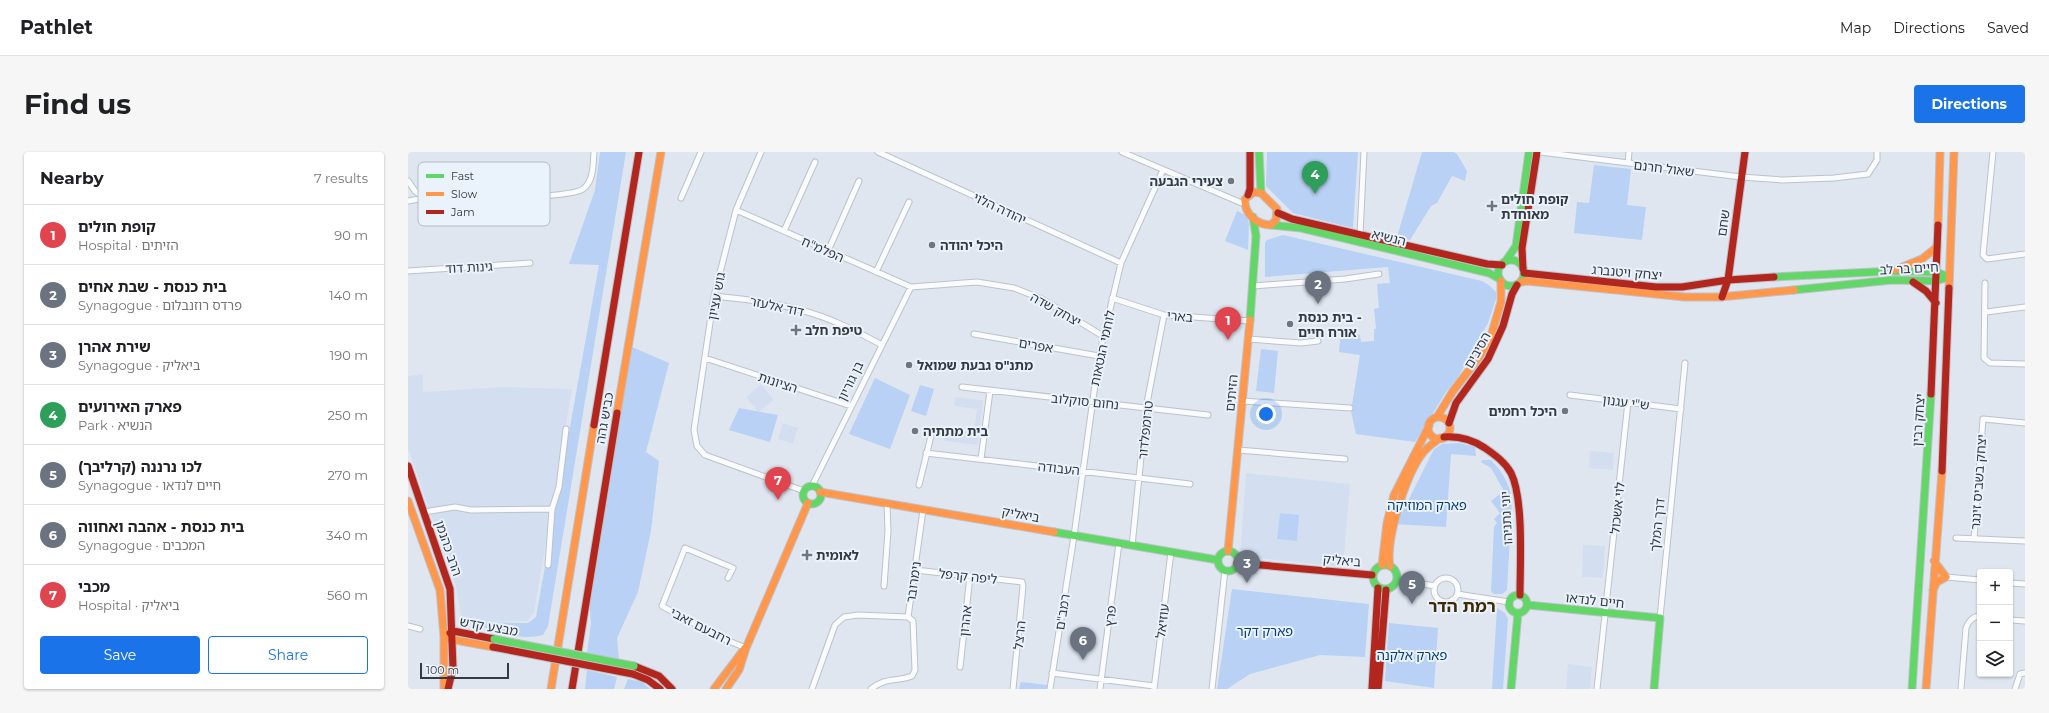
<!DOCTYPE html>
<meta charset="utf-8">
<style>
:root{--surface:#fff;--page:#f6f6f6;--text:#202124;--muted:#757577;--line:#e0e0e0;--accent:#1a73e8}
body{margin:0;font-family:Montserrat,"Noto Sans Hebrew",sans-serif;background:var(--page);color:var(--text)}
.controls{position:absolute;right:12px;bottom:12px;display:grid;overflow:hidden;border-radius:4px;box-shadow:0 1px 3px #0004}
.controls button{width:36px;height:36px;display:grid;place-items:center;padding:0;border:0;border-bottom:1px solid var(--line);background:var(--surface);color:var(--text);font:20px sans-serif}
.scale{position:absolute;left:12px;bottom:10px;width:89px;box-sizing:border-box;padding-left:4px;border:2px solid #353a40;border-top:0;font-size:11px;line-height:14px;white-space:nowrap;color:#353a40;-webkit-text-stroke:3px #eaf2fc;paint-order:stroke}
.you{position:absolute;left:858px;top:262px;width:14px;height:14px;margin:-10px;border:3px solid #fff;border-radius:50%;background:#1a73e8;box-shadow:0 0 0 6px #1a73e833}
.badge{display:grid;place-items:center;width:26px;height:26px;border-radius:50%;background:var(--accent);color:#fff;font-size:13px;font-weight:700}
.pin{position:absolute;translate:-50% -33px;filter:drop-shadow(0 1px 2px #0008)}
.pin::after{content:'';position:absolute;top:21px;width:14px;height:12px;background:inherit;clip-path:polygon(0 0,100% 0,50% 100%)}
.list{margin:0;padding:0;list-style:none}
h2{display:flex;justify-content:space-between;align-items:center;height:52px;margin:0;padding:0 16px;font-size:17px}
h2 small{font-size:13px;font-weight:400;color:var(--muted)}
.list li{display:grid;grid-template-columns:26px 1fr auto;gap:12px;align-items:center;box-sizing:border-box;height:60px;padding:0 16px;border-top:1px solid var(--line)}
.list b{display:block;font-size:15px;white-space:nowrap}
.list p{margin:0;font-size:13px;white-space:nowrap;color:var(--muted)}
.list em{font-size:13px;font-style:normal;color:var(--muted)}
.actions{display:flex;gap:8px;padding:12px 16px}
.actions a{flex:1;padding:9px 0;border:1px solid var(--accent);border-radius:4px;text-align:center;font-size:14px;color:var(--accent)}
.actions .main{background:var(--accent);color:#fff}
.icon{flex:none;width:22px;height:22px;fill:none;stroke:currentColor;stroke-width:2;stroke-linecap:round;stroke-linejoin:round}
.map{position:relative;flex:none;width:1617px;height:537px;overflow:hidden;border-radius:4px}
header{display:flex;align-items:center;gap:24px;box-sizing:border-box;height:56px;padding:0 20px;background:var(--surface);border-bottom:1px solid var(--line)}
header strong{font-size:19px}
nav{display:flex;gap:22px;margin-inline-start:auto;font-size:14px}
.intro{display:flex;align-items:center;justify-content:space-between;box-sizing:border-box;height:96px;padding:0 24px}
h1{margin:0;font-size:28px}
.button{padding:10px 18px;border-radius:4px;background:var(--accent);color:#fff;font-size:14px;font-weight:700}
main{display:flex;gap:24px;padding:0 24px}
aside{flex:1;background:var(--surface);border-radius:4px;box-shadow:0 1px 3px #0004}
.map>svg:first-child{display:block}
.built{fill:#d3dff1}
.green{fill:#b8d1f4}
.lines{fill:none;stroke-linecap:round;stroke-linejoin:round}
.street-casing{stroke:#bdc2ca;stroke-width:7}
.fast-casing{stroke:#bdc2ca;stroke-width:9}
.slow-casing{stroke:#bdc2ca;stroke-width:9}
.jam-casing{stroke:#bdc2ca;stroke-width:9}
.street{stroke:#fafbfd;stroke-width:5}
.fast{stroke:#63d668;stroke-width:7}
.slow{stroke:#ff974d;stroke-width:7}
.jam{stroke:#b3261e;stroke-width:7}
.fast-bridge-casing{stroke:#bdc2ca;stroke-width:9;stroke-linecap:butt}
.jam-bridge-casing{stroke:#bdc2ca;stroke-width:9;stroke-linecap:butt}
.fast-bridge{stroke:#63d668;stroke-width:7}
.jam-bridge{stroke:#b3261e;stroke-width:7}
.poi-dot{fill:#70767e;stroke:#eaf2fc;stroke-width:1.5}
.labels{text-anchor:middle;stroke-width:4;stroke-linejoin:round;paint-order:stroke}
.street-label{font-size:13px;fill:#353a40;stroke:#eaf2fc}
.poi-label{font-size:13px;font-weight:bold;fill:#353a40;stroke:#eaf2fc;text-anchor:start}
.park-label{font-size:13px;fill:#073a79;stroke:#eaf2fc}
.district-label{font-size:17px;font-weight:bold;fill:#3f2a03;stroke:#eaf2fc}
.key{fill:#eaf2fc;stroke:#b4bbc4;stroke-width:1}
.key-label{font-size:11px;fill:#353a40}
</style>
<header>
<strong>Pathlet</strong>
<nav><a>Map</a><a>Directions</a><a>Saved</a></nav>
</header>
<div class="intro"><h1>Find us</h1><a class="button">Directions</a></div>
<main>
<aside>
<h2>Nearby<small>7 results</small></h2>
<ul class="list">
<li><span class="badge" style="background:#e0444e">1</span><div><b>קופת חולים</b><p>Hospital · הזיתים</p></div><em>90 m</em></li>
<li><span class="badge" style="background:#6b7280">2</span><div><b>בית כנסת - שבת אחים</b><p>Synagogue · פרדס רוזנבלום</p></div><em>140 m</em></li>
<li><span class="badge" style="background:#6b7280">3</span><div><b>שירת אהרן</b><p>Synagogue · ביאליק</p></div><em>190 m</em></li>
<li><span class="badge" style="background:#2e9e5b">4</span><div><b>פארק האירועים</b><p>Park · הנשיא</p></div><em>250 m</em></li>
<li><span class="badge" style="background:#6b7280">5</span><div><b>לכו נרננה (קרליבך)</b><p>Synagogue · חיים לנדאו</p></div><em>270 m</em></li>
<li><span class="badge" style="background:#6b7280">6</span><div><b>בית כנסת - אהבה ואחווה</b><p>Synagogue · המכבים</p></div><em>340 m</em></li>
<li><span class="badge" style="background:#e0444e">7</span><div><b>מכבי</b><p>Hospital · ביאליק</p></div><em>560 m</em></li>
</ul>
<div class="actions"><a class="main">Save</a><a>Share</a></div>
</aside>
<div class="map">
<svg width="1617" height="537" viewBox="0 0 1617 537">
<rect width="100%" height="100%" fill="#dfe6f0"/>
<path class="built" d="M15,222V240L95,235L164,237L126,461L119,469L54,470L48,434L0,296V224Z
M353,232L366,248L350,260L338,245Z
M547,245L575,248L570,293L536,289L537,277L566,280L569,257L546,254Z
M375,271L390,276L385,292L370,287Z
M1182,299L1206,301L1205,318L1181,316Z
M838,321L942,332L935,415L832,404Z
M1175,393L1197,394L1195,426L1174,425Z
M1160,512L1184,515L1182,537H1158Z"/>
<path class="green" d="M192,0H218L140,474L135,483C113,489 84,480 65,470L120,471L128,465L191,113L161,112L187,38Z
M859,0H950L945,76L885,61L858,34Z
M1014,0H1045L1049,2L1059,19L1057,29L1044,24L1029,51L1023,54L1002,88L989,85Z
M1186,13L1223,17L1219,53L1238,55L1234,88L1166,81L1169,50L1181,51Z
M829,59L839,64L841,72L840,98L817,89Z
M875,83L1074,129L1081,133L1088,140V147L1080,171L1050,225L1038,240L1007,290L948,282L943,259L952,203L931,200L933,178H945L946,183H952L953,190L966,189V177H968L966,157L971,156L969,132L982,131L980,115L857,125V91L859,88Z
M224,195L261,211L238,300L251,309L243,379L230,440L209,486L211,507L179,501L183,472L181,443Z
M853,197L870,199L866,241L848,239Z
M467,226L502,243L482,297L441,282Z
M512,233L526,237L518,264L503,259Z
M331,256L370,263L362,290L321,278Z
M1051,291L1067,295L1068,304L1043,302L1038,375L986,372L994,361L1026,297L1034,292Z
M1074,308H1083C1094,319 1101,331 1104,347L1099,438L1094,442H1086L1083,439L1086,375L1089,371L1086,367L1092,361L1083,349L1096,339L1083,316L1073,310Z
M872,361L891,363L889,389L869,387Z
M824,437L961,452L957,505L912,503L842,522L819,537H809Z
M1089,456L1097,461L1100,467L1095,537H1084Z
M981,471L1030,476L1026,536L977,529Z
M179,518L209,525L206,537H177Z
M220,527L234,530L242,537H216Z
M613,530L640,533L639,537H611Z"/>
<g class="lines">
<defs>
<path id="street" d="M353,0L328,58L306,144L286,278L289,294L297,303L396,339
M470,0L713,111
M714,0L836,52
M1132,0L1333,25L1374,28L1426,26L1460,22L1469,8V0
M1585,0L1575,103L1579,107L1617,102
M1220,11L1221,0
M0,29L7,39L16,46
M273,46L293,0
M0,49L16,46C41,46 160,48 175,37C186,29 185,12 186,0
M328,58L503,135L569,130L606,136L634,147L695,184
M376,79L407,10
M952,83L956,0
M420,99L451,29
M0,119L122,111
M468,120L501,50
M1577,131L1576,206L1582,211L1617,212
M845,134L937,127L971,122
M306,144C335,147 364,150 392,158C421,165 448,179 474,193
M704,146L756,163L842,169
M1578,160L1617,155
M566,182L691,204
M840,187L893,191L910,189
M297,206L443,254
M554,235L800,263
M1162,243L1273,257
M834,249L942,256
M830,298L937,307
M518,301L782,332
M573,307L582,239
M511,333L523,284
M404,334L503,135
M16,360L47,355L63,358L144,357L151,335L158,277
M1548,386L1617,389
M1566,387L1575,267L1617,271
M724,394L738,256L756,163
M140,413L144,357
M507,418L614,430L615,434L605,537
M1538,425L1572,428
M320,426L325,416L277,396L254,454L311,485L338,496
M1026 438a12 12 0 1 1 24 0a12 12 0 1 1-24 0Z
M989,428L1027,434
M1602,431L1617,432
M476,434L480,379L479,352
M1049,442L1101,450
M500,465L515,358
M1252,466L1277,211
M1602,468L1617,469
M0,474L12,477
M552,515L562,424
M644,521L746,534
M404,537L427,473L436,465L450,463L500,465
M463,537C478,525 488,530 504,524L507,518L505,469L500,465
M642,537L666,384L691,204L713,111L755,18
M692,537L711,391
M746,537L763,400
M804,537L817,418
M1189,537L1220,250
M1553,537L1558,476C1560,470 1565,464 1572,464
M1607,537L1612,522L1617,521"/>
<path id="fast" d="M851,0L853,41
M863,73L893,76L1081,121L1092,127
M1090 121a13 13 0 1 1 26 0a13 13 0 1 1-26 0Z
M1097,110L1108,94L1121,0
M1366,125L1485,119L1528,120L1541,125
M1386,138L1484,128L1528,129L1541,125
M842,168L848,84L845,65
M395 343a9 9 0 1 1 18 0a9 9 0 1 1-18 0Z
M646,380L810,408
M810 409a10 10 0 1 1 20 0a10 10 0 1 1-20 0Z
M965 425a12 12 0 1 1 24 0a12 12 0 1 1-24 0Z
M1101 452a9 9 0 1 1 18 0a9 9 0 1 1-18 0Z
M1120,453L1252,466L1246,537
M1103,537L1110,461
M1504,537L1523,242"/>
<path id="slow" d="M846,40L853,41L869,57L868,68L863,73C849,73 836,62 837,47Z
M1530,73L1532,0
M1487,118L1514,107L1529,95
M1113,130L1119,129L1277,145H1312L1386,138
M1541,136L1546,0
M209,261L253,0
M1029,265L1045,239L1072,204L1083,184L1093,150V129
M1020 276a11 11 0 1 1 22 0a11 11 0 1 1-22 0Z
M412,340L646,380
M0,349L32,438L36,484V537
M820,399L842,168
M974,413L979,371L986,343L1021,274
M982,414C977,388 998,323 1014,302C1019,295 1025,291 1032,286
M1525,438L1529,430L1538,425L1526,409
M42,487L85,495
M143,537L186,273
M306,537L337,496
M318,537L331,518L338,496L400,351
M1518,537L1534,319"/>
<path id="jam" d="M840,43L842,37V0
M870,61L884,67L1079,112L1094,113
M1115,117L1114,96L1129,0
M1116,121L1248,135H1274L1320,128L1366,125
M1505,130L1518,139L1528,151
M1314,145L1320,128L1337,0
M1523,242L1530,73
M1041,271L1048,251L1080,207L1095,174L1104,142L1109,133
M186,273L231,0
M1036,285C1050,284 1065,288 1077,296C1087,303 1097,310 1103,321C1116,347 1112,413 1112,443
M0,314L42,437L45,516L40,537
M1534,319L1541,136
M829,411L964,423
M42,481L45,479L86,487
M226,514L251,524L264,537
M225,522L240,528L252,537
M164,537L209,261
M964,537L970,436
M970,537L978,438"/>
</defs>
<use href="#street" class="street-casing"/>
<use href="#fast" class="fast-casing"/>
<use href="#slow" class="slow-casing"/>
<use href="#jam" class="jam-casing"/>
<use href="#street" class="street"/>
<use href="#fast" class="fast"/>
<use href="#slow" class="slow"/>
<use href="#jam" class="jam"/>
<defs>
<path id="fast-bridge" d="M86,487L226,514"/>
<path id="jam-bridge" d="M85,495L225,522"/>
</defs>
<use href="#fast-bridge" class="fast-bridge-casing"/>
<use href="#jam-bridge" class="jam-bridge-casing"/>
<use href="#fast-bridge" class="fast-bridge"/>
<use href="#jam-bridge" class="jam-bridge"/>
</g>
<g class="poi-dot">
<circle cx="823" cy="29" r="4"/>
<path d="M1082 48h4v4h4v4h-4v4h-4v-4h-4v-4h4z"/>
<circle cx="524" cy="93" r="4"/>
<circle cx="882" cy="172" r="4"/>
<path d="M386 172h4v4h4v4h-4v4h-4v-4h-4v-4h4z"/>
<circle cx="501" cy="213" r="4"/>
<circle cx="1157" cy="259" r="4"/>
<circle cx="507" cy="279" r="4"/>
<path d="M397 397h4v4h4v4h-4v4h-4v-4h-4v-4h4z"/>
</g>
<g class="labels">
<g class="street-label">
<text transform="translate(1256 16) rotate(7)" y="5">שאול חרנם</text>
<text transform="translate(592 56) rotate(25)" y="5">יהודה הלוי</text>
<text transform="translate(1315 71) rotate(-82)" y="5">שחם</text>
<text transform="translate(981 85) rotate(13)" y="5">הנשיא</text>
<text transform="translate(415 97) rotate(24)" y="5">הפלמ"ח</text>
<text transform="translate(61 115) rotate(-3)" y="5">גינות דוד</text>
<text transform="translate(1501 116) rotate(-3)" y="5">חיים בר לב</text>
<text transform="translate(1219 120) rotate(5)" y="5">יצחק ויטנברג</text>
<text transform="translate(308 144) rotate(-79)" y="5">גוש עציון</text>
<text transform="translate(369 154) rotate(12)" y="5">דוד אלעזר</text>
<text transform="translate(648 157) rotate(29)" y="5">יצחק שדה</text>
<text transform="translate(772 164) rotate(5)" y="5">בארי</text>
<text transform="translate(628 193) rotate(10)" y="5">אפרים</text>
<text transform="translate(694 196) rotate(-78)" y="5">לוחמי הגטאות</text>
<text transform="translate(1069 198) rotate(-60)" y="5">הסיבים</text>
<text transform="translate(442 229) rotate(-64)" y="5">בן גוריון</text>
<text transform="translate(370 230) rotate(18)" y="5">הציונות</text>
<text transform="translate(823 241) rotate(-85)" y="5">הזיתים</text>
<text transform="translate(677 249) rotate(6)" y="5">נחום סוקלוב</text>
<text transform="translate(1218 250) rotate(7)" y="5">ש"י עגנון</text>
<text transform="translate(196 266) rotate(-80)" y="5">כביש גהה</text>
<text transform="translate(1510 268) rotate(-86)" y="5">יצחק רבין</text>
<text transform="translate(737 278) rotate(-84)" y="5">טרומפלדור</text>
<text transform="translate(651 316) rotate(6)" y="5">העבודה</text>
<text transform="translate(1570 330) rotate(-86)" y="5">יצחק בשביס זינגר</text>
<text transform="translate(1209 356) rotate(-84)" y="5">לוי אשכול</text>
<text transform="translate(613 362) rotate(10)" y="5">ביאליק</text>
<text transform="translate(1098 366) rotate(-93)" y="5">יוני נתניהו</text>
<text transform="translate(1249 373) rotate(-84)" y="5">דרך המלך</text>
<text transform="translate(41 396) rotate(71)" y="5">הרב כהנמן</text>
<text transform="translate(934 408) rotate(5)" y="5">ביאליק</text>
<text transform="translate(560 424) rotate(6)" y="5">ליפה קרפל</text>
<text transform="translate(505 430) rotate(-82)" y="5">נימרובר</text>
<text transform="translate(1187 448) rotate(6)" y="5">חיים לנדאו</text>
<text transform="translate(654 460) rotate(-81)" y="5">רמב"ם</text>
<text transform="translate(702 464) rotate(-83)" y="5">פרץ</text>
<text transform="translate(557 469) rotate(-84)" y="5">אהרון</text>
<text transform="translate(754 469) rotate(-83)" y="5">עוזיאל</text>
<text transform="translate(81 474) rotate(10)" y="5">מבצע קדש</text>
<text transform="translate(293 474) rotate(27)" y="5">רחבעם זאבי</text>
<text transform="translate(611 483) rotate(-84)" y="5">הרצל</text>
</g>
<g class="poi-label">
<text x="815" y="34" text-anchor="end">צעירי הגבעה</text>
<text x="1093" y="52">קופת חולים<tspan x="1093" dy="15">מאוחדת</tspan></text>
<text x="532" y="98">היכל יהודה</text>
<text x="890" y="170">בית כנסת -<tspan x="890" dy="15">אורח חיים</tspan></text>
<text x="397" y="183">טיפת חלב</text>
<text x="509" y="218">מתנ"ס גבעת שמואל</text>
<text x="1149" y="264" text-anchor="end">היכל רחמים</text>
<text x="515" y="284">בית מתתיה</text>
<text x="408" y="408">לאומית</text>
</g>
<g class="park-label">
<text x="1019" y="358">פארק המוזיקה</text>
<text x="857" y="484">פארק דקר</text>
<text x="1004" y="508">פארק אלקנה</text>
</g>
<g class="district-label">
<text x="1054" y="460">רמת הדר</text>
</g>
</g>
<rect x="10" y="10" width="132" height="64" rx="6" class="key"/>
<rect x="18" y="22" width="18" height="4" fill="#63d668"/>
<rect x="18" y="40" width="18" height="4" fill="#ff974d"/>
<rect x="18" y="58" width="18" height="4" fill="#b3261e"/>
<g class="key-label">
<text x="43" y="28">Fast</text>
<text x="43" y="46">Slow</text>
<text x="43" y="64">Jam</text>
</g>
</svg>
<div class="controls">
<button>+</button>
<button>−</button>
<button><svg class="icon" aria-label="layers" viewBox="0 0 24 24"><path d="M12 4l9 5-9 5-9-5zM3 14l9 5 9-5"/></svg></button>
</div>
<div class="scale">100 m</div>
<div class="you"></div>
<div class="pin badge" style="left:820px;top:188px;background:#e0444e">1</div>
<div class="pin badge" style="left:910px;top:152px;background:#6b7280">2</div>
<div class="pin badge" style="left:839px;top:431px;background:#6b7280">3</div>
<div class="pin badge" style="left:907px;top:42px;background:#2e9e5b">4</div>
<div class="pin badge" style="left:1004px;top:452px;background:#6b7280">5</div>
<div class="pin badge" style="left:675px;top:508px;background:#6b7280">6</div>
<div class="pin badge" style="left:370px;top:348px;background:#e0444e">7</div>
</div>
</main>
